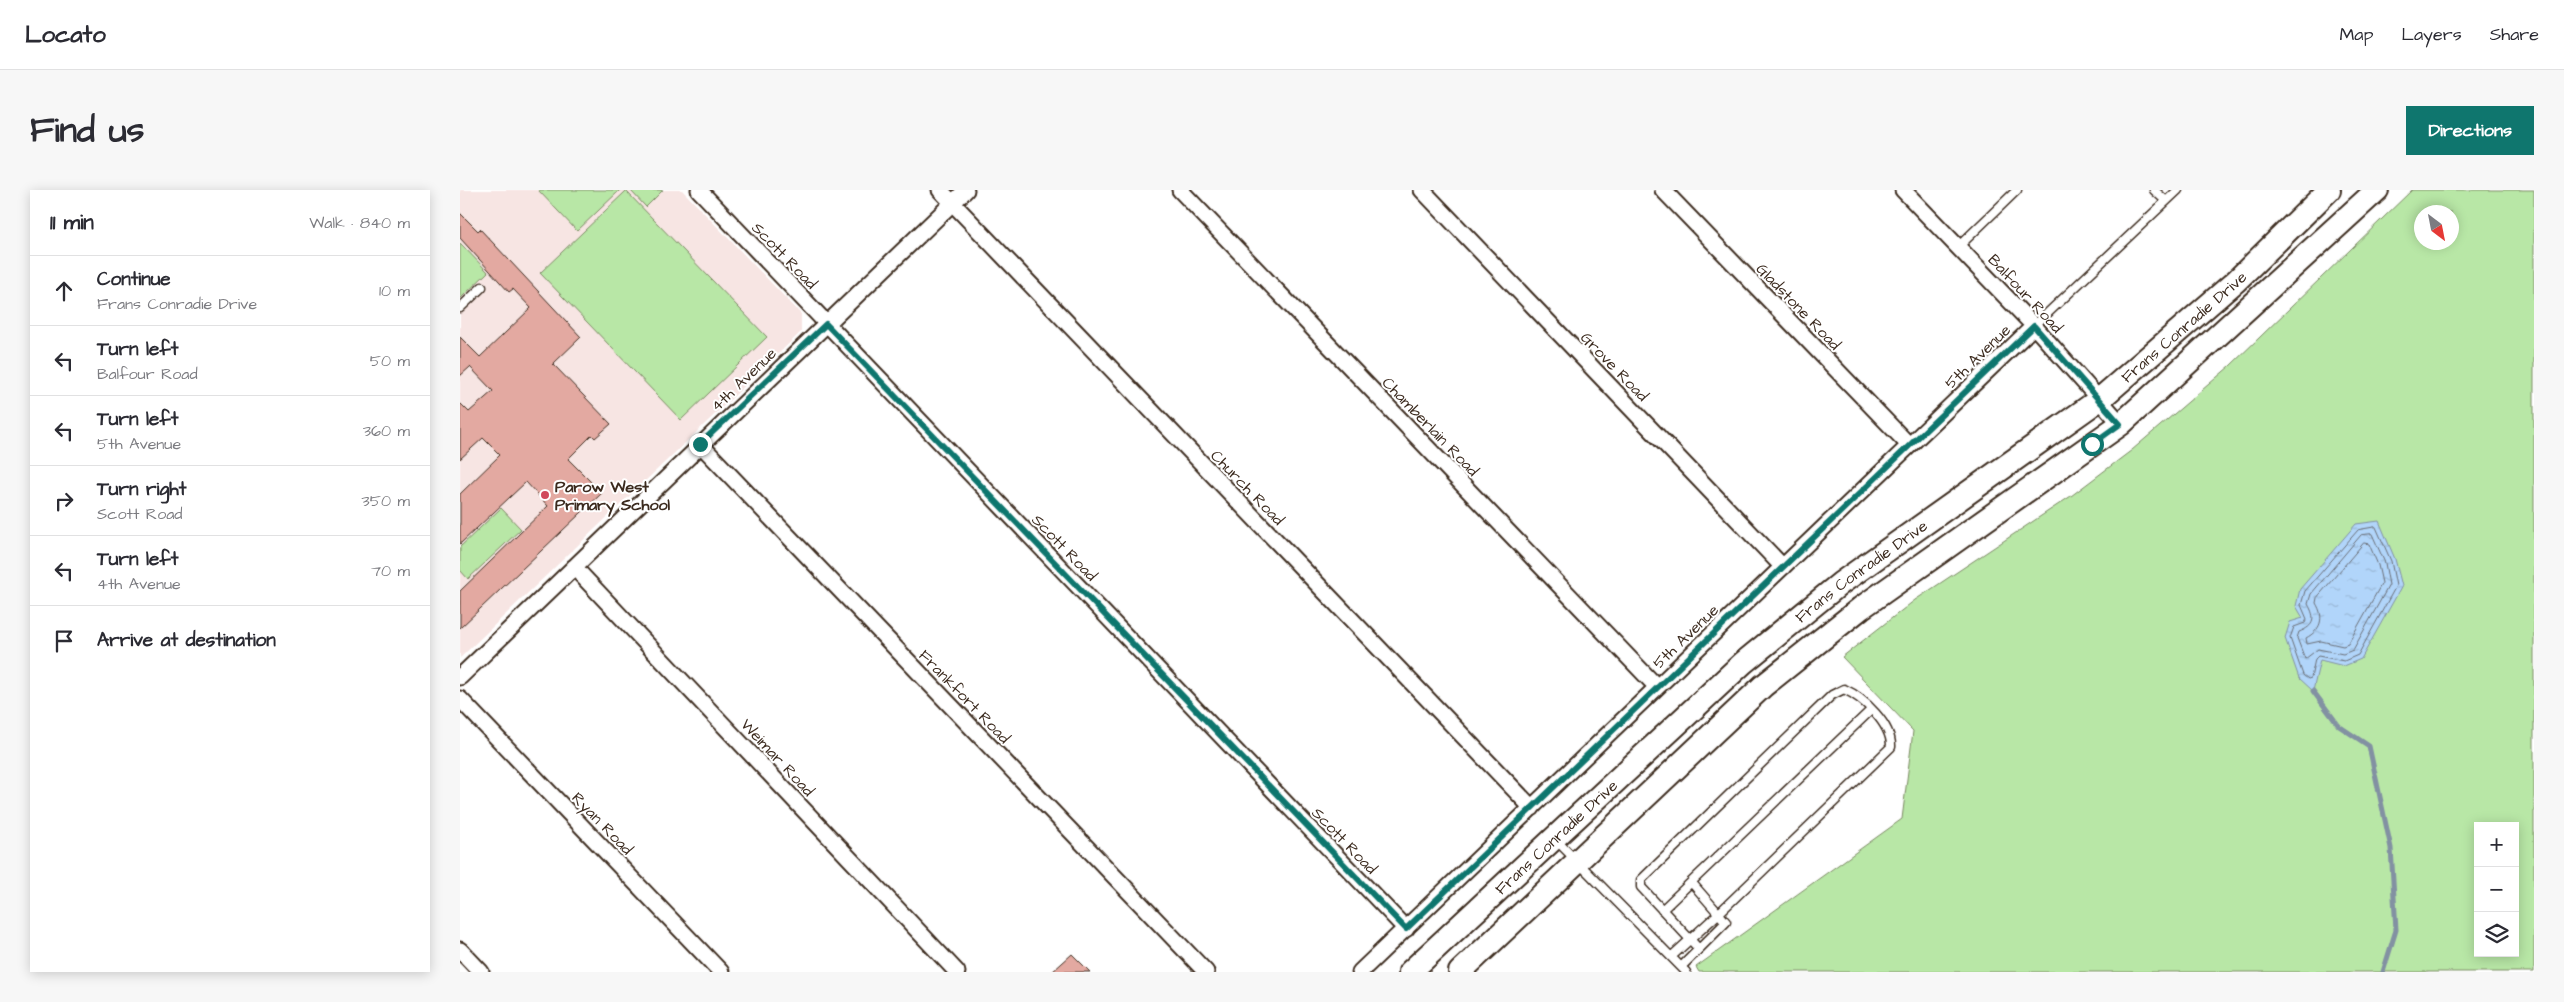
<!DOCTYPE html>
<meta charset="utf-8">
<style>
:root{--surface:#fff;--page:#f7f7f7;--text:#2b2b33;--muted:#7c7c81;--line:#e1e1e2;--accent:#0f766e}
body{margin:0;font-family:"Architects Daughter",sans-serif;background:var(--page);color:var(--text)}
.controls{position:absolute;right:15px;bottom:15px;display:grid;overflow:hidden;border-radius:0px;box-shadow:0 2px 12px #0003}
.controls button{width:45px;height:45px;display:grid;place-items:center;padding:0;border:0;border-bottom:1px solid var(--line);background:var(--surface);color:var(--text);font:25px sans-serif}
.compass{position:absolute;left:1954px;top:15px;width:45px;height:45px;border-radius:50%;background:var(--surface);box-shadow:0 2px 12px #0003;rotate:148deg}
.stop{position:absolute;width:15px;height:15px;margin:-11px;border:4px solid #0f766e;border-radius:50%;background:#fff}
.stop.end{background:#0f766e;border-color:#fff;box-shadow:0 1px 5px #0008}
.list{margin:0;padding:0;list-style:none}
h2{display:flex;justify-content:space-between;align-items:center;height:65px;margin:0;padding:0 20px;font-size:21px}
h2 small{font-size:16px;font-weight:400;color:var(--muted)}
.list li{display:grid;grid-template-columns:32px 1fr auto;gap:15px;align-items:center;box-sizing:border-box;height:70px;padding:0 20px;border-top:1px solid var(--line)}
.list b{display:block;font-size:19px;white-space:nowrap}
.list p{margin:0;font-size:16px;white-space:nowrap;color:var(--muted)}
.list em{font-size:16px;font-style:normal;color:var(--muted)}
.icon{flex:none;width:28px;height:28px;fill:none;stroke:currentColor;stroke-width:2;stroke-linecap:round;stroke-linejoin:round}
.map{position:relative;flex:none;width:2074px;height:782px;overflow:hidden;border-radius:0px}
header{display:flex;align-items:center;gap:30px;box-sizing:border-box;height:70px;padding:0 25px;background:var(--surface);border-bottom:1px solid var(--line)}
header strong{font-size:24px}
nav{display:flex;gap:28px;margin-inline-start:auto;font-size:18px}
.intro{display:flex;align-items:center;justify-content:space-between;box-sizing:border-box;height:120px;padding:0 30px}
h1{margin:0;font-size:35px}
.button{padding:12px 22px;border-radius:0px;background:var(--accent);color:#fff;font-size:18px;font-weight:700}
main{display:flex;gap:30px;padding:0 30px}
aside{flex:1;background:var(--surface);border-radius:0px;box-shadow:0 2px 12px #0003}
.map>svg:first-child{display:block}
.built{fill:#f7e5e3}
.green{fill:#b8e7a6;stroke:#7a8862;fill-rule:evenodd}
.water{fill:url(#water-ripples);stroke:#8291a2}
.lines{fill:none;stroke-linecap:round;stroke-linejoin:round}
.shore{stroke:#6a6e76;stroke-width:1}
.stream{stroke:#8291a2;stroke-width:5}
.building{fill:#e3a9a1;stroke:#3b2a1e}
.service-casing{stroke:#3b2a1e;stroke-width:11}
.minor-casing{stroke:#3b2a1e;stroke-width:19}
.secondary-casing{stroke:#3b2a1e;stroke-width:26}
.service{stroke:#fff;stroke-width:8}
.minor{stroke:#fff;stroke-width:15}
.secondary{stroke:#fff;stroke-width:22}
.route{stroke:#0f766e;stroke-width:6}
.poi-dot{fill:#d1495b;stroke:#fff;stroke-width:2}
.labels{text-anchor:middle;stroke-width:4;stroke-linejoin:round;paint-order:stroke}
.street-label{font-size:16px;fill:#3b2a1e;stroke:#fff}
.poi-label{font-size:16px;font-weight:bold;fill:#3b2a1e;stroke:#fff;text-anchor:start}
</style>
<header>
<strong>Locato</strong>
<nav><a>Map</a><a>Layers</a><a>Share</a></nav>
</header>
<div class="intro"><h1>Find us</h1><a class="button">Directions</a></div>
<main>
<aside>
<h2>11 min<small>Walk · 840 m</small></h2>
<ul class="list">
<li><svg class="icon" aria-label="ahead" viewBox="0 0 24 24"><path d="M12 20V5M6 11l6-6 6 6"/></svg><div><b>Continue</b><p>Frans Conradie Drive</p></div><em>10 m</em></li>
<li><svg class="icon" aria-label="left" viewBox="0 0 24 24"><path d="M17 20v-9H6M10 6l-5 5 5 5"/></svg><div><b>Turn left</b><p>Balfour Road</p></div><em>50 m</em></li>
<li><svg class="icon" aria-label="left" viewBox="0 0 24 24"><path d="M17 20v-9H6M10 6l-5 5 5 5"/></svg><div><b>Turn left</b><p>5th Avenue</p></div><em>360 m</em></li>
<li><svg class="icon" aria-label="right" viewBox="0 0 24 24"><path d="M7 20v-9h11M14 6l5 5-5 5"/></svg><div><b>Turn right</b><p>Scott Road</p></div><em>350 m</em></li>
<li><svg class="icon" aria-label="left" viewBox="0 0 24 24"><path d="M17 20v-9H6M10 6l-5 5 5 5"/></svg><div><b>Turn left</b><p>4th Avenue</p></div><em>70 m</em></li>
<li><svg class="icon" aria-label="arrive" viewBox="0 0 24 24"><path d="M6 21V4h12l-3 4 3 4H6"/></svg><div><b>Arrive at destination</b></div></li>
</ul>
</aside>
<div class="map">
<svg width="2074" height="782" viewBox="0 0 2074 782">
<defs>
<pattern id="water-ripples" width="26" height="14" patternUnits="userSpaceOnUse" patternTransform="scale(1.25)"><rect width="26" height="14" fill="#b1d5fa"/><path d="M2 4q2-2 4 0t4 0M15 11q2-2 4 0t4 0" fill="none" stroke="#99b7d6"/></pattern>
</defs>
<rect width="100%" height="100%" fill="#fff"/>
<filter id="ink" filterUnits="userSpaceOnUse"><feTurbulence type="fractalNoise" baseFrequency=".02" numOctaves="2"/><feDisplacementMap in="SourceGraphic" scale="10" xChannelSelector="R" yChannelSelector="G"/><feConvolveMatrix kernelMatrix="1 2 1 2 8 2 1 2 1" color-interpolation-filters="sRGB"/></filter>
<g filter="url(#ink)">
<path class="built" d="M0,0H222L341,124V142L0,468Z"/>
<path class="green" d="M78,0H160L117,41Z
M170,0H203L186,17Z
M1952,0H2074V782H1239L1236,777L1442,629L1453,541L1382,467L1455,410L1611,306L1672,260L1770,176ZM1961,22H1991V52H1961ZM2018,636H2055V763H2018Z
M166,1L307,147L221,230L80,83Z
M0,53L28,82L0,109Z
M41,318L61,339L8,389L0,380V357Z"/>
<path class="water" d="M1919,331L1935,369L1942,396L1901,469L1884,476L1860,470L1853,501L1839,488L1825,448L1830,432L1843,428L1836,416L1840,399L1896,334Z"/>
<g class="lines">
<path class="shore" d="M1916,337L1931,371L1936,396L1898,465L1884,471L1858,466L1855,469L1851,488L1848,489L1843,485L1830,448L1834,437L1845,433L1847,429L1841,415L1845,401L1898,340Z
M1912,344L1925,373L1929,395L1893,460L1883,464L1858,459L1845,469L1837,448L1839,442C1855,436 1856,428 1848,414L1851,404L1901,345Z
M1904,353L1909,354L1918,375L1922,393L1888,454L1883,456L1861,451L1847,454L1846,448C1861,440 1865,428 1856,413L1857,408Z"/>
<path class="stream" d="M1853,501L1879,536L1909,556L1931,658L1936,740L1923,782"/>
</g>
<path class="building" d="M0,23L18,41L20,39L121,147L93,174L151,234L135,248L132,245L108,269L142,303L0,438V401L88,316L66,292L0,354V304L40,265L23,248L0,269V213L9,222L33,201L10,177L0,186V147L20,167L71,118L53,99L49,102L0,48Z
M612,764L630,782H592Z"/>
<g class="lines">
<defs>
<path id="service" d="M1694,0L1706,11
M1498,57L1557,0
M0,118L22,97
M1574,136L1718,0
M1096,650L1226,782
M1202,720L1411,520
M1212,766L1258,724L1431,557C1432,535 1404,508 1384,499L1372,505L1181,690V697L1239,759
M1222,776L1266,732L1232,693"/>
<path id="minor" d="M239,0L946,739
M480,0L1072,618
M720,0L1197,497
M962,0L1323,377
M1203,0L1449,255
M1443,0L1574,136L1661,234
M240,254L746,782
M114,377L497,782
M0,487L506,0
M0,509L261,782
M0,760L21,782
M900,782L1574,136"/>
<g id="secondary">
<path id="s1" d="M950,782L1283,473L1381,393L1640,209L1776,91L1869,0"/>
<path d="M1000,782L1303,496L1401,418L1661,234L1917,0"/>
</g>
</defs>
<use href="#service" class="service-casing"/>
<use href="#minor" class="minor-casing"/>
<use href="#secondary" class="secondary-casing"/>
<use href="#service" class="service"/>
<use href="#minor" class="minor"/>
<use href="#secondary" class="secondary"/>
</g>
</g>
<g class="lines" filter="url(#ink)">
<path class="route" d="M240,254L366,134L946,739L1574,136L1660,234L1632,254"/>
</g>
<circle class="poi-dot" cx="85" cy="305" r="5"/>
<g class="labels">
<g class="street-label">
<text transform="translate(325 65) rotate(46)" y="6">Scott Road</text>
<text transform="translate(1566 103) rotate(47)" y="6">Balfour Road</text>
<text transform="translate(1339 116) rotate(46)" y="6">Gladstone Road</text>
<text dy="6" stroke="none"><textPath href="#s1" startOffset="1009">Frans Conradie Drive</textPath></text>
<text transform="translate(1517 166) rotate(-44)" y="6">5th Avenue</text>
<text transform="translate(1155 176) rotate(46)" y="6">Grove Road</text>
<text transform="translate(283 189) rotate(-44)" y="6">4th Avenue</text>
<text transform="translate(971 236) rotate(46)" y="6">Chamberlain Road</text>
<text transform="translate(788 297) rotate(46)" y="6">Church Road</text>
<text transform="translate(605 357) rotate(46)" y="6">Scott Road</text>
<text dy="6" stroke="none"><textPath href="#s1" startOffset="604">Frans Conradie Drive</textPath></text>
<text transform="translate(1225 446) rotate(-44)" y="6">5th Avenue</text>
<text transform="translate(505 506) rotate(46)" y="6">Frankfort Road</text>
<text transform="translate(318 567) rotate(47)" y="6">Weimar Road</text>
<text transform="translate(143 633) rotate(46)" y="6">Ryan Road</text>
<text dy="6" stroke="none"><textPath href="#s1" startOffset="199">Frans Conradie Drive</textPath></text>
<text transform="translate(885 650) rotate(46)" y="6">Scott Road</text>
</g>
<g class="poi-label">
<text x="95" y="302">Parow West<tspan x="95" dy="18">Primary School</tspan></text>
</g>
</g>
</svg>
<div class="controls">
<button>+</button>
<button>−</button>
<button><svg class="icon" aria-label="layers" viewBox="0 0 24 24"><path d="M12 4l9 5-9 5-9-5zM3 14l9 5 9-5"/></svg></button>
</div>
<svg class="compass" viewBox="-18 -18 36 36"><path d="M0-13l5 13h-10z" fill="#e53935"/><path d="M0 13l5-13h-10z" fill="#7c7c81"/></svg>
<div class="stop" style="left:1632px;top:254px"></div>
<div class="stop end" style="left:240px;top:254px"></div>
</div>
</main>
